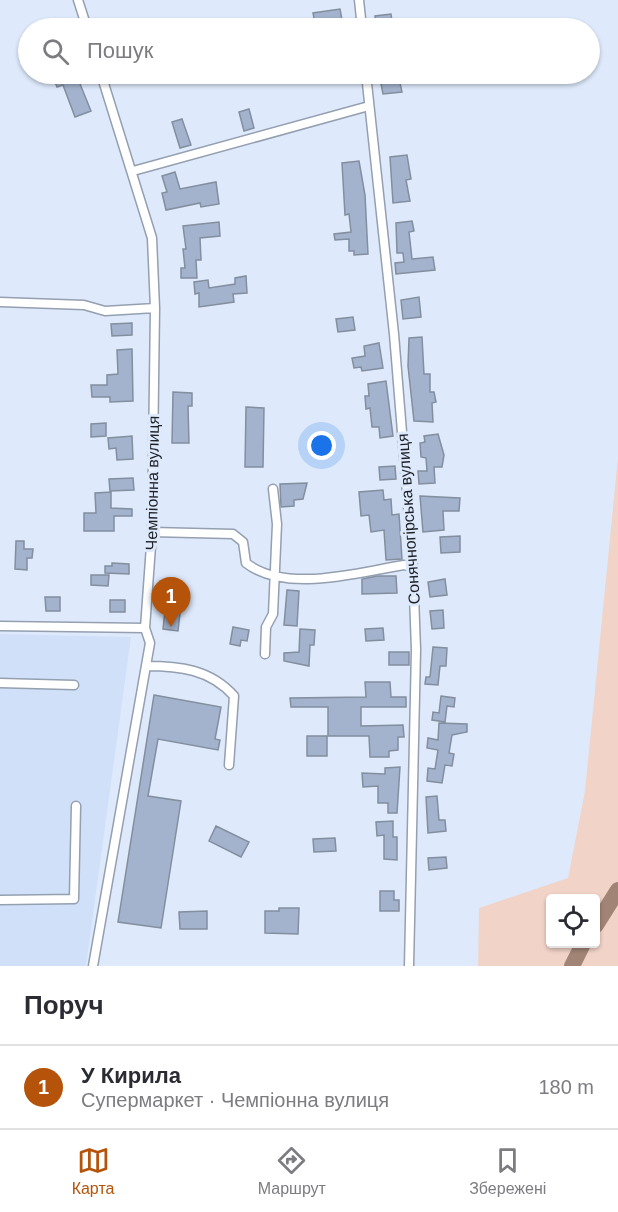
<!DOCTYPE html>
<html lang="uk">
<meta charset="utf-8">
<style>
:root{--surface:#fff;--page:#f7f7f7;--text:#2b2b33;--muted:#7c7c81;--line:#e1e1e2;--accent:#b45309}
body{margin:0;font-family:Arial,sans-serif;background:var(--page);color:var(--text)}
.controls{position:absolute;right:18px;bottom:18px;display:grid;overflow:hidden;border-radius:6px;box-shadow:0 2px 4px #0004}
.controls button{width:54px;height:54px;display:grid;place-items:center;padding:0;border:0;border-bottom:2px solid var(--line);background:var(--surface);color:var(--text);font:30px sans-serif}
.you{position:absolute;left:322px;top:446px;width:21px;height:21px;margin:-15px;border:4px solid #fff;border-radius:50%;background:#1a73e8;box-shadow:0 0 0 9px #1a73e833}
.badge{display:grid;place-items:center;width:39px;height:39px;border-radius:50%;background:var(--accent);color:#fff;font-size:20px;font-weight:700}
.pin{position:absolute;translate:-50% -50px;filter:drop-shadow(0 2px 3px #0008)}
.pin::after{content:'';position:absolute;top:32px;width:21px;height:18px;background:inherit;clip-path:polygon(0 0,100% 0,50% 100%)}
.list{margin:0;padding:0;list-style:none}
h2{display:flex;justify-content:space-between;align-items:center;height:78px;margin:0;padding:0 24px;font-size:26px}
h2 small{font-size:20px;font-weight:400;color:var(--muted)}
.list li{display:grid;grid-template-columns:39px 1fr auto;gap:18px;align-items:center;box-sizing:border-box;height:84px;padding:0 24px;border-top:2px solid var(--line)}
.list b{display:block;font-size:22px;white-space:nowrap}
.list p{margin:0;font-size:20px;white-space:nowrap;color:var(--muted)}
.list em{font-size:20px;font-style:normal;color:var(--muted)}
.icon{flex:none;width:33px;height:33px;fill:none;stroke:currentColor;stroke-width:2;stroke-linecap:round;stroke-linejoin:round}
.map{position:relative;flex:none;width:618px;height:966px;overflow:hidden}
.search{position:absolute;background:var(--surface);box-shadow:0 2px 4px #0004;left:18px;right:18px;top:18px;height:66px;display:flex;align-items:center;gap:15px;box-sizing:border-box;padding:0 21px;border-radius:33px;color:var(--muted);font-size:22px}
.sheet{height:162px;background:var(--surface)}
nav{display:flex;justify-content:space-around;align-items:center;box-sizing:border-box;height:84px;border-top:2px solid var(--line);background:var(--surface);font-size:16px;color:var(--muted)}
nav a{display:grid;justify-items:center;gap:3px}
nav .on{color:var(--accent)}
.map>svg:first-child{display:block}
.built{fill:#d1e0f9}
.green{fill:#f2d3c7;fill-rule:evenodd}
.lines{fill:none;stroke-linecap:round;stroke-linejoin:round}
.river{stroke:#a28477;stroke-width:16}
.building{fill:#a3b3cd;stroke:#838e9e;stroke-width:1.5}
.minor-casing{stroke:#949fb0;stroke-width:11}
.minor{stroke:#fff;stroke-width:8}
.labels{text-anchor:middle;stroke-width:6;stroke-linejoin:round;paint-order:stroke}
.street-label{font-size:16px;fill:#1d2127;stroke:#deeafc}
</style>
<div class="map">
<svg width="618" height="966" viewBox="0 0 618 966">
<rect width="100%" height="100%" fill="#deeafc"/>
<path class="built" d="M0,634L131,637L86,966H0Z"/>
<path class="green" d="M618,457V966H478L479,908L568,878L585,791ZM550,898H596V944H550Z"/>
<g class="lines">
<path class="river" d="M596,925L618,890
M572,966L583,944"/>
</g>
<path class="building" d="M340,9L342,20L315,24L313,13Z
M391,14L393,28H376L375,16Z
M52,74H76L91,111L75,117L63,85L57,87Z
M379,74H398L402,92L383,94Z
M249,109L254,128L244,131L239,112Z
M182,119L191,145L180,148L172,122Z
M407,155L411,179L406,180L410,201L393,203L390,157Z
M359,161L365,195L368,254L354,255V251H349V239L335,240L334,234L351,232L349,214L345,215L342,163Z
M175,172L180,189L216,182L219,204L201,207L200,203L166,210L162,193L167,192L162,176Z
M412,221L414,231L409,232L412,259L433,257L435,270L396,274L395,263L404,262L403,253H397L396,223Z
M219,222L220,236L200,238L201,260H196L197,278H181V268H185L183,249H186L183,226Z
M246,276L247,293L233,294L234,302L199,307V293L195,294L194,282L208,280L209,288L235,284V278Z
M419,297L421,317L403,319L401,300Z
M353,317L355,330L338,332L336,319Z
M132,323V335L112,336L111,324Z
M422,337L424,374H430V392H434L436,402L432,403L433,422L414,421L408,366L409,338Z
M379,343L383,368L362,371L361,367L354,368L352,358L365,356L364,346Z
M132,349L133,401L110,402V397H92L91,385H107V375L118,374L117,350Z
M386,381L393,436L380,438L379,427H372L370,408L366,409L365,396H369L368,384Z
M173,392L192,393V406H188L189,443H172Z
M246,407L264,408L263,467H245Z
M106,423V436L91,437V424Z
M438,434L444,455L442,467H434L435,483L419,484L418,471H427L426,458L421,457L420,443L425,442L424,436Z
M132,436L133,459L117,460L116,448L109,449L108,438Z
M395,466L396,479L380,480L379,467Z
M133,478L134,490L110,491L109,479Z
M307,483L303,499L294,500V506L281,507L280,484Z
M383,490L384,500L391,499L392,515L399,514L402,559L386,560L384,530L371,532L369,515L361,516L359,492Z
M111,492V508L132,509V516H114V531H84V513H96L95,493Z
M420,496L460,498L459,511H443L444,530L423,532Z
M460,536V552L441,553L440,537Z
M16,541H24V549H33L32,558H27V570L15,569Z
M112,563L129,564V574L105,573V566H112Z
M91,575H109L108,586L91,585Z
M377,576H396L397,593L362,594V579Z
M445,579L447,595L430,597L428,582Z
M287,590L299,591L297,626L284,625Z
M45,597H60V611H46Z
M110,600H125V612H110Z
M443,610L444,628L432,629L430,611Z
M165,611L180,613L178,631L163,629Z
M233,627L249,630L247,641L241,640L240,646L230,644Z
M383,628L384,640L366,641L365,629Z
M300,629L315,630L314,645H310L309,666L284,661V653L299,652Z
M433,647L447,648L446,666H440L438,685L425,684L426,677H430Z
M389,652H409V665H389Z
M365,682H390L391,697H406V707H361V726L403,725L404,737H398V750L389,751V757H370L369,736H328V707H291L290,698L366,697Z
M154,695L221,707L215,739L220,740L218,750L158,739L148,796L181,801L161,928L118,922Z
M441,696L455,698L454,707L447,706L445,722L432,720L433,712L439,713Z
M439,723L467,724V732L452,735L449,753L454,754L452,766L445,765L442,783L427,781L428,768L435,769L438,750L427,748L428,738L438,740Z
M307,736H327V756H307Z
M400,767L397,813H388V803H378V786L363,787L362,773L385,774V768Z
M437,796L439,820H445L446,831L428,833L426,797Z
M393,821V837H397V860L384,859V835L377,836L376,822Z
M216,826L249,842L241,857L209,841Z
M335,838L336,851L314,852L313,839Z
M446,857L447,868L429,870L428,858Z
M380,891H394V900H399V911H380Z
M279,908H299L298,934L265,933V911H279Z
M207,911V929H180L179,912Z"/>
<g class="lines">
<defs>
<path id="minor" d="M78,0L87,28
M359,0L362,28
M366,74L394,334L413,567L416,650L409,966
M133,171L369,106
M0,302L84,305L105,311L155,308
M152,532L233,534L243,542L246,563C286,594 359,572 404,565L413,567
M0,626L145,628
M265,654L266,627L273,614L277,524L273,489
M146,666C179,666 210,669 234,696L229,765
M0,683L74,685
M0,900L74,899L76,806
M93,966L150,643L145,628L152,532L155,308L152,238L101,74"/>
</defs>
<use href="#minor" class="minor-casing"/>
<use href="#minor" class="minor"/>
</g>
<g class="labels">
<g class="street-label">
<text transform="translate(152 483) rotate(-89)" y="6">Чемпіонна вулиця</text>
<text transform="translate(408 519) rotate(-94)" y="6">Сонячногірська вулиця</text>
</g>
</g>
</svg>
<div class="controls">
<button><svg class="icon" aria-label="locate" viewBox="0 0 24 24"><circle cx="12" cy="12" r="6"/><path d="M12 2v4M12 18v4M2 12h4M18 12h4"/></svg></button>
</div>
<div class="you"></div>
<div class="pin badge" style="left:171px;top:627px">1</div>
<div class="search"><svg class="icon" aria-label="search" viewBox="0 0 24 24"><circle cx="10" cy="10" r="6"/><path d="M15 15l6 6"/></svg>Пошук</div>
</div>
<section class="sheet">
<h2>Поруч<small></small></h2>
<ul class="list">
<li><span class="badge">1</span><div><b>У Кирила</b><p>Супермаркет · Чемпіонна вулиця</p></div><em>180 m</em></li>
</ul>
</section>
<nav>
<a class="on"><svg class="icon" aria-label="map" viewBox="0 0 24 24"><path d="M3 6l6-2 6 2 6-2v14l-6 2-6-2-6 2zM9 4v14M15 6v14"/></svg>Карта</a>
<a><svg class="icon" aria-label="directions" viewBox="0 0 24 24"><path d="M12 3l9 9-9 9-9-9zM9 14v-3h6M13 9l2 2-2 2"/></svg>Маршрут</a>
<a><svg class="icon" aria-label="saved" viewBox="0 0 24 24"><path d="M7 4h10v16l-5-4-5 4z"/></svg>Збережені</a>
</nav>
